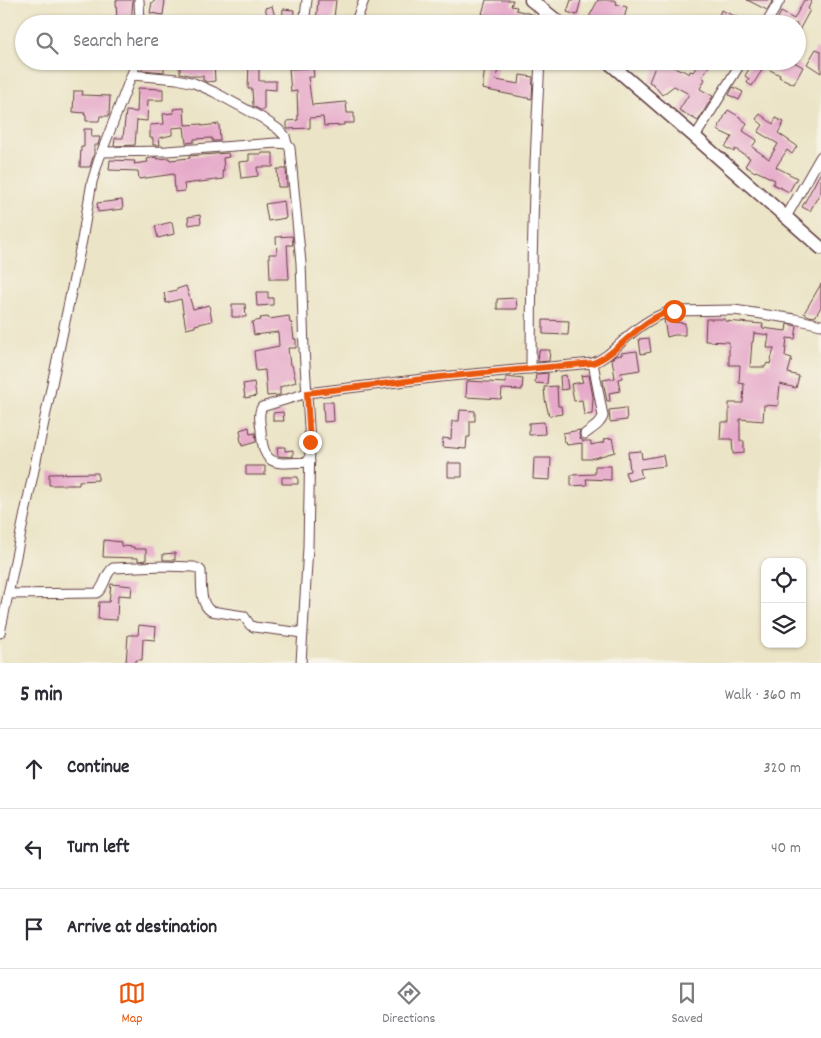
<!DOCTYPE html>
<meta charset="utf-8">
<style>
:root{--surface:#fff;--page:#f7f7f7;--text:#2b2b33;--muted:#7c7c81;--line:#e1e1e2;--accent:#ea580c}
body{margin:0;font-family:Dekko,sans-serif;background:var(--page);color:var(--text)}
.controls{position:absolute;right:15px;bottom:15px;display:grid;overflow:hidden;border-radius:10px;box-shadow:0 1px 4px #0004}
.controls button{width:45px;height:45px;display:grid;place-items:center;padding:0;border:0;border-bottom:1px solid var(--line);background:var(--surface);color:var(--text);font:25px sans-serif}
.stop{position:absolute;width:15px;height:15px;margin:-11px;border:4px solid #ea580c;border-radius:50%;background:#fff}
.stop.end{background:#ea580c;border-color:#fff;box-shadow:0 1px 5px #0008}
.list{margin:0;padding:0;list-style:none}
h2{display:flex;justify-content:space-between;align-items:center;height:65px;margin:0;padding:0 20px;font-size:21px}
h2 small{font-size:16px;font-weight:400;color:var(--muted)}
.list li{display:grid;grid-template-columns:32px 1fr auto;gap:15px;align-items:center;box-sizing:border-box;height:80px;padding:0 20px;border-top:1px solid var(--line)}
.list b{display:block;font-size:19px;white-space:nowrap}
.list em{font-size:16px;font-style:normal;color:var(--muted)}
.icon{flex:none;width:28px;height:28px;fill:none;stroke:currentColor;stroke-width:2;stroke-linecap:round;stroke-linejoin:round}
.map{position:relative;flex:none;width:821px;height:663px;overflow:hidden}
.search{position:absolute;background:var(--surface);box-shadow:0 1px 4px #0004;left:15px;right:15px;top:15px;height:55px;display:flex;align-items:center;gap:12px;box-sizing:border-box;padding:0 18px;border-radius:28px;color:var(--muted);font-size:19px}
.sheet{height:305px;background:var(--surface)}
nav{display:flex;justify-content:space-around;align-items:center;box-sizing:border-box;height:70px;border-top:1px solid var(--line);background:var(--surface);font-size:14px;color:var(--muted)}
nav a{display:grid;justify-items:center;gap:2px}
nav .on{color:var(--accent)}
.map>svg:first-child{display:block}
.building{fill:#e6a9c9;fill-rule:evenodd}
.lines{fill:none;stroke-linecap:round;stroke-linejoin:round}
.minor-casing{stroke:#623d42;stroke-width:11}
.highway-casing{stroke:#623d42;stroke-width:15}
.minor{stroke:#fff;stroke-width:9}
.highway{stroke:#fff;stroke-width:12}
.route{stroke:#ea580c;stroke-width:6}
</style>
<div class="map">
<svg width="821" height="663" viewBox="0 0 821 663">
<rect width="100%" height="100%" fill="#f7f3e8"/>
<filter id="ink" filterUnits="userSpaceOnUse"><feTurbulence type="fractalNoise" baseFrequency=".02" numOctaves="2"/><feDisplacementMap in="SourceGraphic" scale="10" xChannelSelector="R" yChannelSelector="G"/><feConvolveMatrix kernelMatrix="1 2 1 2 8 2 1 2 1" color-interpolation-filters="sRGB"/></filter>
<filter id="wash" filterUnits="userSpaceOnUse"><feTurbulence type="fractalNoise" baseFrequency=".0096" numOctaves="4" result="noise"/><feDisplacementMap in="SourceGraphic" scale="20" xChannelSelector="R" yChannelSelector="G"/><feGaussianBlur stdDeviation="1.12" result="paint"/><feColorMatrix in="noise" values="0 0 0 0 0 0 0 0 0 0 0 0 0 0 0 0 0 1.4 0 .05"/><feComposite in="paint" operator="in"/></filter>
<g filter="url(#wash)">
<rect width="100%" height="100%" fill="#ebe4c6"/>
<g id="blocks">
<path class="building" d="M116,0H133L131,24H117Z
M154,0H165L163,15L150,13L152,2H154Z
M318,0H336L334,18H329V24H316Z
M486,0H513L511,6L517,7L516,10L535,15L533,24H517L508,22L507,24H494L496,17L482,14Z
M571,0H581L577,15L567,12Z
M598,0H614L617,2L616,4L627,7L623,23L608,19L607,24H593L587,21Z
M747,0H773L767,10Z
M804,0H812L808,9L810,10L797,34V24H775L781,12L794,19Z
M272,6L277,24H270L265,8Z
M283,9L294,10L293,24H282Z
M721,10L753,24H724L717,21Z
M816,49L821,51V73L807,64Z
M143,61H164V72L142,70Z
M180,61H214L215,81L207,82L203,80V76H193L180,73Z
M249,61H259V81H276V90L264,89V110H260L253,106L252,89H248Z
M486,61H499L496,80L519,84L520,75L533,77L532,99L482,89Z
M700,61H712L702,77L705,79L700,89L713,96L698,121L679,110L689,94L674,86L662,95L653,84L649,82L657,62L682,70L689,74L690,71L693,72Z
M751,61H792L803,67L794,84L779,77L780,75L764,67L752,86L747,83L749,79L745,76L753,62Z
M313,68L314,77H308L312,105L346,102L347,113H354V123H344V125L324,126L323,117L310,118V128L287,129V121L298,120L297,91L291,92L289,69Z
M733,87L743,92L739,100L729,95Z
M138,88L163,89V100H148L147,121L137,120L135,145L114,146L115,138H123L126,111L137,112Z
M74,91H83L82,95L110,96L109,116H100L99,121H86V115H84L85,113L73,112Z
M184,108L185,125L202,124V126L219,124L220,141H212V138L194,139V142L186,143L184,127L172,128V135L159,138L160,145H153V138H150V125L164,124L163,114L174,113L173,109Z
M728,110L740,117V118L747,123L743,131L757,140L752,147L769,159L778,144L758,132L763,125L756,119L760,114L773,124L776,118L784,122L778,133L797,146L792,154L787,150L776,167L797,178L789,192L773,184L775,180L756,171L755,172L745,166L750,158L735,149L734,152L725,147L732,137L717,130Z
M84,129H92L91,137H100L98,145H94V154L90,167H80L81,147H84Z
M228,153L229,157L223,158L224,171H222L224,179L184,184L185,191L175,192L174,174L139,179L138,171L109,170L110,160L135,161L134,164L148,162L147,159L156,157L157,159L169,158L170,160L190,158L189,156Z
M262,153H273V167H257L258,176L241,178L239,162L249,161V154H262Z
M277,169H286L287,187H278Z
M821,172V191L810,211L802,207Z
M122,200L123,209L98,212L97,203Z
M284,201L286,218L268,221L265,204Z
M200,215L201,223L189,225L188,217Z
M172,222L174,234L158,238L155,226Z
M292,236L293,245H287L289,279H270L269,254H277L276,237Z
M821,284V307L815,317L809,316L804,313Z
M186,286L193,309L209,305L212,321L195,325V327L186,329L181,299L166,303L164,293L177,290V289Z
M256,292H268V298H273V305L257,306Z
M516,298L517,309H497V299Z
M232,304H245L246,317H232Z
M289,316L290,323H292L294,339H296V348H288L290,365H292L296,382L280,387V395L267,396L265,370L256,371L254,351L279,346L278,332L254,335L252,322L261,320L260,318L268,317L269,319Z
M672,318V322L685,323V335H674L667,337L664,320Z
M706,319H725V321L763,324L762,328L786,331L787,324L797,326L795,339L787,338L785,356L792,358L788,373L799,376L796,388L780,384L778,406L764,405L763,421L740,419V441H744V453L733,454L732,439H720L721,422H729V403H743L744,384L739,383L740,365H729V342L705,341ZM754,333L769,335L767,348H774L770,364L767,363L765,367H750L752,342H753Z
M543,320L569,321L568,335L543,334Z
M649,338L651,352L641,354L639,339Z
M539,350H550L549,361L538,362Z
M637,351L640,370L621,373L622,378L618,379L620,391L609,393L610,401H607L603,380L615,378L612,359L615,356L622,355L621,353Z
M548,373L547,384L535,383L536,374Z
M566,375L568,389L561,390L560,376Z
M589,375L593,397L592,414L584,415L582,400L574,401L571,384L583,382L581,376Z
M506,377L523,379L522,390L502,389L501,399L466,397L467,381L506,383Z
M254,382L256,396L245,398L243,384Z
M557,386L558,406H561L562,414L549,416L545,399L544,387Z
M323,402H333L334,421L324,422Z
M626,408L627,420L610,422L609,410Z
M460,410L475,411V421H470V437H467L466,449L442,447L443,438L451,439L452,421H459Z
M283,412L284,421H273V413Z
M544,422L545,434L529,435V423Z
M249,427L250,434L255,433L256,442L242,446L240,437L241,436L240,430Z
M580,430L579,434L580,438L583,441H591V445L605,442L604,439L612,438L615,452L590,459H582V443L567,445L566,442H564L563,433Z
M277,447H285V451L293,450V457L278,456Z
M641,451L642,459L663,455L665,466L640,469L642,477L628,481L625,472L630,471L628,452Z
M534,458H551L550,480L533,479Z
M448,463H462V477H448Z
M246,466H265V475H246Z
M595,466H611V480L586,479L587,485L571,486V475L595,474Z
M98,473V480L79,481V485H49V474Z
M282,477H298V484H282Z
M104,540L121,542V546L134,547V549H146V560L138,561V558L103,557Z
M175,553V560H163V554Z
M111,584L132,586L131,596L118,595L117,620L98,619L99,602H109Z
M139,625L156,627L155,640L143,639L142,660H136V663H126L128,635H138Z"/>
</g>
</g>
<g filter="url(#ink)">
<use href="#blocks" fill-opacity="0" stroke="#623d42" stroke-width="1"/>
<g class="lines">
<defs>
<path id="minor" d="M139,0L140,24
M304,24L307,0
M355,24L364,0
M542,24L543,10
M766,24L780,0
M132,75L177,79L194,83L214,92L262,118L278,129L285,136L287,144
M695,137L742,61
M102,152L167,151L277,143L287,144L290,148L301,263L304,349L310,442L308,547L301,663
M786,217L821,156
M531,369C531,267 534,164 540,61
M585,434C591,429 601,424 603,416L593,363
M310,462C277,463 263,470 261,430C260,422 258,413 262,407L307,393L440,377L593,363C606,358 614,349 624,340C638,327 655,314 674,311L734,310L795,319L821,325
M8,594L97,593C106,586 104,575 113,568L163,566L194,567L199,569L201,571C202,583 199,604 211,611L244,616L250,625L254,627L303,633
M0,633L82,240L92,182L99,159L137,61"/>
<path id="highway" d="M531,0L561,24
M607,61L695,137L821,248"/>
</defs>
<use href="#minor" class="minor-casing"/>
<use href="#highway" class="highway-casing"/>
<use href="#minor" class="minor"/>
<use href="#highway" class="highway"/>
</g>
</g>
<g class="lines" filter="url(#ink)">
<path class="route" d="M310,442L307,393L440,377L593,363C622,352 640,316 674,311"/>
</g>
</svg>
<div class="controls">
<button><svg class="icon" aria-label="locate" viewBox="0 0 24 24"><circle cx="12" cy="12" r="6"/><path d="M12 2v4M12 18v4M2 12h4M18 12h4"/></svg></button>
<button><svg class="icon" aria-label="layers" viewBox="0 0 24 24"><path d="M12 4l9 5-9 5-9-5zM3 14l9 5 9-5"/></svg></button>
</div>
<div class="stop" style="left:674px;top:311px"></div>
<div class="stop end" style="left:310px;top:442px"></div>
<div class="search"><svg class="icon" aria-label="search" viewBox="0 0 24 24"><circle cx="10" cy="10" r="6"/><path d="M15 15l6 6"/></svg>Search here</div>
</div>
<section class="sheet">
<h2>5 min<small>Walk · 360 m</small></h2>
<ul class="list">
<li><svg class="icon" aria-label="ahead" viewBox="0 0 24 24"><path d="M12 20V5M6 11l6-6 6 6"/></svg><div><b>Continue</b></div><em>320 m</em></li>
<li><svg class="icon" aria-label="left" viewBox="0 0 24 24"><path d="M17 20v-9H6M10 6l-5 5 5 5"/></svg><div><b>Turn left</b></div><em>40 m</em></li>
<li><svg class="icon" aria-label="arrive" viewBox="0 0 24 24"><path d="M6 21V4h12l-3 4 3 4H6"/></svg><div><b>Arrive at destination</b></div></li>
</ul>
</section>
<nav>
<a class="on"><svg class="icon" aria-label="map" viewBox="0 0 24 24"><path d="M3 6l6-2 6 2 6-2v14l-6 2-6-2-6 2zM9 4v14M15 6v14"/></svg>Map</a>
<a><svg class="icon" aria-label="directions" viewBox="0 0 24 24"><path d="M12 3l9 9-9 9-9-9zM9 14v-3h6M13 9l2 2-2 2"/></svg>Directions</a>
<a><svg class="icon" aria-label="saved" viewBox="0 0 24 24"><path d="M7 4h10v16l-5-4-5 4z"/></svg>Saved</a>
</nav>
